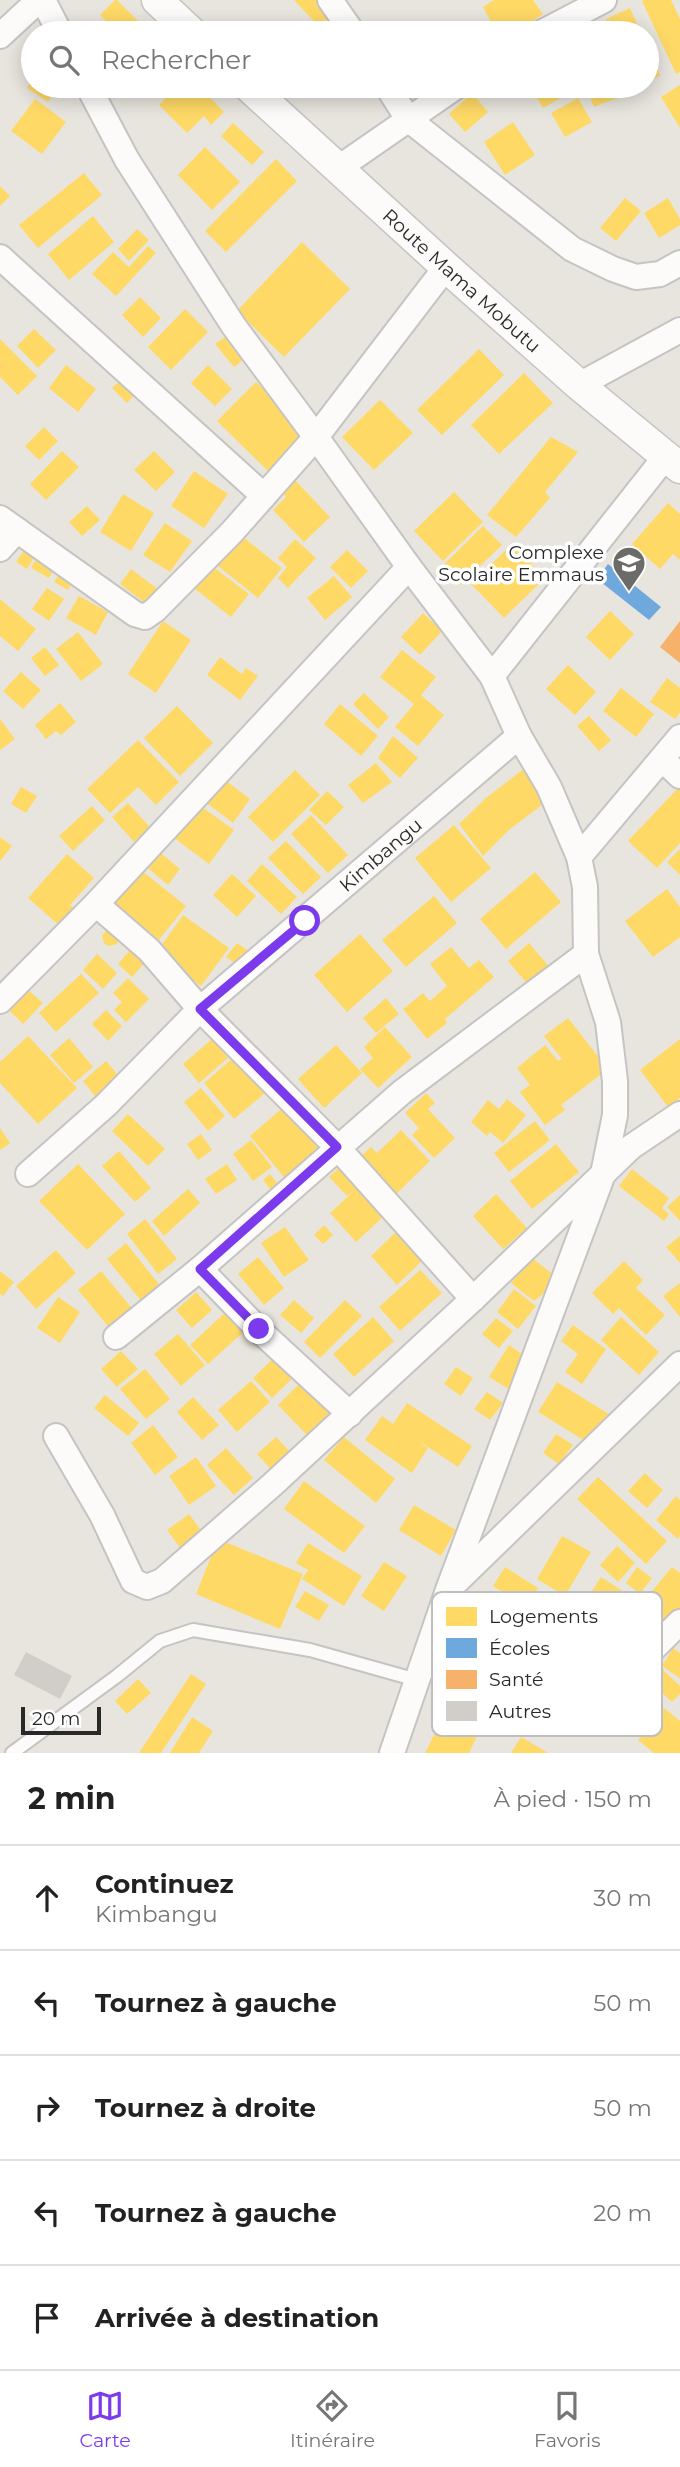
<!DOCTYPE html>
<html lang="fr">
<meta charset="utf-8">
<style>
:root{--surface:#fff;--page:#f6f6f6;--text:#222;--muted:#767676;--line:#e0e0e0;--accent:#7c3aed}
body{margin:0;font-family:Montserrat,sans-serif;background:var(--page);color:var(--text)}
.scale{position:absolute;left:21px;bottom:18px;width:80px;box-sizing:border-box;padding-left:7px;border:4px solid #292929;border-top:0;font-size:19px;line-height:24px;white-space:nowrap;color:#292929;-webkit-text-stroke:5px #fff;paint-order:stroke}
.stop{position:absolute;width:21px;height:21px;margin:-16px;border:5px solid #7c3aed;border-radius:50%;background:#fff}
.stop.end{background:#7c3aed;border-color:#fff;box-shadow:0 2px 7px #0008}
.list{margin:0;padding:0;list-style:none}
h2{display:flex;justify-content:space-between;align-items:center;height:91px;margin:0;padding:0 28px;font-size:30px}
h2 small{font-size:23px;font-weight:400;color:var(--muted)}
.list li{display:grid;grid-template-columns:46px 1fr auto;gap:21px;align-items:center;box-sizing:border-box;height:105px;padding:0 28px;border-top:2px solid var(--line)}
.list b{display:block;font-size:26px;white-space:nowrap}
.list p{margin:0;font-size:23px;white-space:nowrap;color:var(--muted)}
.list em{font-size:23px;font-style:normal;color:var(--muted)}
.icon{flex:none;width:38px;height:38px;fill:none;stroke:currentColor;stroke-width:2;stroke-linecap:round;stroke-linejoin:round}
.map{position:relative;flex:none;width:680px;height:1753px;overflow:hidden}
.search{position:absolute;background:var(--surface);box-shadow:0 4px 18px #0003;left:21px;right:21px;top:21px;height:77px;display:flex;align-items:center;gap:18px;box-sizing:border-box;padding:0 24px;border-radius:38px;color:var(--muted);font-size:26px}
.sheet{height:616px;background:var(--surface)}
nav{display:flex;justify-content:space-around;align-items:center;box-sizing:border-box;height:98px;border-top:2px solid var(--line);background:var(--surface);font-size:19px;color:var(--muted)}
nav a{display:grid;justify-items:center;gap:4px}
nav .on{color:var(--accent)}
.map>svg:first-child{display:block}
.homes{fill:#ffd966}
.schools{fill:#6fa8dc}
.health{fill:#f6b26b}
.building{fill:#d1cec9}
.lines{fill:none;stroke-linecap:round;stroke-linejoin:round}
.service-casing{stroke:#c5c4c4;stroke-width:16}
.minor-casing{stroke:#c5c4c4;stroke-width:28}
.tertiary-casing{stroke:#c5c4c4;stroke-width:33}
.service{stroke:#fcfbfa;stroke-width:12}
.minor{stroke:#fcfbfa;stroke-width:24}
.tertiary{stroke:#fcfbfa;stroke-width:30}
.route{stroke:#7c3aed;stroke-width:9}
.labels{text-anchor:middle;stroke-width:7;stroke-linejoin:round;paint-order:stroke}
.street-label{font-size:19px;fill:#292929;stroke:#fff}
.poi-label{font-size:19px;fill:#292929;stroke:#fff;text-anchor:end}
.key{fill:#fff;stroke:#bfbfbf;stroke-width:2}
.key-label{font-size:19px;fill:#292929}
</style>
<div class="map">
<svg width="680" height="1753" viewBox="0 0 680 1753">
<rect width="100%" height="100%" fill="#e8e5de"/>
<path class="homes" d="M115,0H117L150,33H104L111,26L100,15Z
M294,0H322L345,24L335,33H325Z
M494,0H533L543,14L515,33H497L483,7Z
M644,0H671L680,19V72L676,74L642,1Z
M630,8L641,33H613L606,19Z
M650,49L660,76L647,80V50Z
M33,79V86H59L48,102L27,88Z
M680,85V128L661,97Z
M173,86H199L224,112L211,125L204,116L187,133L159,105L175,88Z
M534,86H560L566,95L543,108L531,88Z
M586,86H624L627,94L594,107Z
M472,93L488,112L465,132L449,114Z
M578,98L592,122L565,137L551,113Z
M35,99L66,122L42,154L11,131Z
M513,122L535,155L505,175L484,142Z
M233,123L264,152L252,165L221,136Z
M205,147L240,182L212,210L178,175Z
M276,159L297,181L226,252L205,231Z
M84,173L102,195L38,248L19,225Z
M0,186L10,196L0,206Z
M625,198L641,211L616,241L600,228Z
M668,198L680,219V225L659,238L644,213Z
M93,216L114,242L69,280L48,254Z
M137,229L149,240L129,261L118,249Z
M302,242L350,289L284,357L237,311Z
M148,246L156,253L116,296L92,274L113,252L129,267Z
M140,297L161,318L143,337L122,315Z
M185,309L208,332L171,370L148,347Z
M34,329L56,350L38,368L17,346Z
M229,334L247,357L234,367L215,344Z
M0,339L37,376L18,395L0,377Z
M479,349L504,375L442,435L417,410Z
M66,365L96,389L78,412L49,388Z
M208,365L232,389L215,406L191,383Z
M524,373L553,403L499,454L471,425Z
M127,374L141,388L127,403L112,388Z
M256,382L308,433L269,472L217,421Z
M380,400L413,433L374,470L342,437Z
M44,427L58,441L39,460L25,446Z
M551,437L578,452L545,492L550,498L516,537L487,515Z
M62,451L79,467L46,500L30,484Z
M154,451L175,472L156,491L134,470Z
M194,471L228,494L204,528L171,506Z
M294,479L330,517L304,542L273,510L286,497L281,491Z
M454,492L483,522L443,561L414,531Z
M123,494L154,513L131,551L100,532Z
M668,503L680,514V560L673,554L660,569L632,544Z
M87,506L100,520L82,536L69,522Z
M165,523L192,541L170,572L143,555Z
M483,526L502,545L460,585L442,566Z
M238,533L282,568L258,598L214,563Z
M295,539L316,558L288,588L278,578L287,567L278,558Z
M512,544L545,578L504,618L471,584Z
M26,547L37,553L27,569L16,562Z
M41,550L59,560L49,578L31,568Z
M347,550L368,571L351,588L330,567Z
M208,563L249,594L231,617L190,585Z
M63,568L76,576L68,590L54,582Z
M131,569L163,593L152,608L120,584Z
M334,576L352,597L325,620L307,598Z
M47,588L64,599L49,621L32,609Z
M79,596L108,612L96,635L66,618Z
M0,599L36,629L18,651L0,636Z
M610,611L634,634L610,660L586,637Z
M423,613L442,631L420,655L401,637Z
M163,621L191,640L156,693L128,674Z
M78,632L103,664L81,681L56,649Z
M45,647L59,665L45,676L31,658Z
M402,650L436,677L421,695L444,715L418,746L395,727L414,704L380,677Z
M220,657L242,674L246,668L258,676L240,700L207,675Z
M568,665L596,692L575,715L546,689Z
M21,672L41,690L23,709L3,691Z
M667,678L680,688V713L675,719L650,702Z
M621,688L654,714L636,737L603,711Z
M364,693L389,717L378,729L353,704Z
M60,703L76,722L61,735L56,731L46,739L35,725Z
M340,704L378,736L361,756L324,724Z
M177,706L213,743L180,776L144,738Z
M589,716L611,740L599,751L577,726Z
M0,719L15,739L0,750Z
M393,736L418,758L400,778L378,758Z
M138,740L179,782L156,805L138,787L110,813L87,789Z
M376,763L392,782L363,803L348,785Z
M526,767L550,799L510,829L483,856L459,824L486,798Z
M295,770L320,795L273,842L248,817Z
M221,777L250,799L233,823L204,801Z
M680,786V843L657,868L628,841Z
M21,787L37,796L26,813L11,804Z
M327,791L344,807L326,825L309,810Z
M195,802L234,830L209,864L170,835Z
M128,803L150,827L134,842L112,817Z
M92,806L105,820L73,851L59,836Z
M311,815L348,855L328,873L291,834Z
M454,825L491,868L451,902L415,858Z
M0,837L12,846L0,861Z
M286,841L321,877L303,894L268,858Z
M156,849L180,869L168,885L144,865Z
M680,849V875L667,862Z
M67,854L94,878L70,905L76,910L61,927L28,898Z
M262,864L297,897L281,914L247,881Z
M137,867L186,906L155,945L106,906Z
M535,872L561,902L506,949L480,919Z
M232,874L256,896L237,917L213,895Z
M667,889L680,907V937L653,957L625,921Z
M434,896L457,923L406,967L382,940Z
M183,915L229,948L201,986L156,953Z
M108,929L120,939L117,944L109,946L104,943L102,935Z
M360,934L393,971L347,1012L314,975Z
M237,943L253,954L242,968L226,957Z
M529,943L551,969L530,987L508,961Z
M134,945L149,958L132,977L118,964Z
M451,947L469,968L479,960L494,977L445,1019L447,1023L427,1039L403,1009L423,993L430,1001L447,986L430,964Z
M97,954L117,973L103,989L83,970Z
M81,974L99,993L56,1032L39,1013Z
M128,978L149,999L126,1022L114,1010L122,1002L113,993Z
M25,987L43,1003L23,1024L6,1007Z
M386,998L399,1014L376,1033L363,1018Z
M106,1010L122,1026L108,1041L92,1024Z
M568,1018L608,1069L561,1105L565,1110L545,1125L520,1092L530,1085L517,1068L545,1045L558,1061L562,1059L544,1036Z
M385,1027L412,1057L378,1088L360,1069L373,1058L364,1047Z
M28,1036L77,1088L38,1124L0,1083V1062Z
M69,1038L93,1067L74,1083L50,1055Z
M212,1039L228,1058L199,1083L183,1064Z
M680,1039V1098L668,1107L640,1070Z
M336,1045L362,1073L324,1108L298,1079Z
M234,1057L265,1093L234,1119L204,1083Z
M106,1061L122,1080L98,1100L83,1081Z
M201,1088L225,1116L208,1131L184,1102Z
M426,1093L435,1103L428,1109L455,1138L434,1158L412,1135L419,1128L405,1113Z
M507,1099L526,1115L503,1143L490,1132L487,1136L471,1122L488,1100L499,1109Z
M286,1105L324,1151L288,1182L250,1136Z
M128,1114L165,1149L148,1166L112,1131Z
M535,1121L550,1140L509,1172L494,1153Z
M0,1128L10,1143L0,1150Z
M401,1130L430,1161L392,1198L356,1161L371,1147L377,1153Z
M201,1134L212,1150L198,1160L187,1144Z
M251,1140L272,1167L253,1181L233,1154Z
M556,1144L579,1172L532,1209L510,1181Z
M119,1151L151,1188L135,1202L102,1166Z
M344,1163L385,1215L356,1242L330,1213L355,1190L347,1196L329,1177Z
M78,1164L125,1214L87,1250L39,1201Z
M227,1164L237,1180L216,1194L205,1179Z
M632,1169L669,1198L662,1208L669,1214L664,1221L619,1186Z
M270,1174L277,1183L270,1189L263,1180Z
M188,1189L200,1203L164,1236L152,1221Z
M496,1194L527,1228L503,1249L473,1216Z
M680,1195V1221L667,1207Z
M145,1219L177,1259L158,1274L127,1234Z
M324,1225L333,1235L323,1244L314,1235Z
M285,1227L309,1260L284,1277L261,1243Z
M399,1229L426,1257L397,1285L371,1256Z
M680,1236V1263L666,1247Z
M126,1243L162,1288L143,1303L107,1259Z
M56,1250L76,1273L36,1309L16,1286Z
M258,1257L284,1288L264,1305L238,1274Z
M531,1257L560,1280L534,1301L511,1283Z
M624,1261L643,1280L636,1288L665,1315L646,1335L619,1308L613,1314L592,1293Z
M420,1270L442,1293L400,1331L379,1307Z
M0,1271L14,1282L3,1296L0,1294Z
M101,1271L135,1312L112,1331L78,1290Z
M680,1283V1317L663,1296Z
M514,1289L536,1306L518,1329L497,1312Z
M196,1292L212,1310L192,1328L176,1310Z
M58,1297L80,1312L60,1343L37,1328Z
M294,1300L314,1318L301,1333L280,1315Z
M345,1300L362,1316L320,1358L304,1342Z
M229,1309L247,1329L208,1364L190,1345Z
M373,1317L394,1341L354,1377L333,1354Z
M621,1317L659,1352L639,1375L601,1340Z
M496,1318L513,1331L499,1348L482,1334Z
M573,1325L606,1349L582,1384L565,1372L578,1354L561,1341Z
M178,1334L205,1365L181,1386L154,1354Z
M509,1345L529,1359L510,1390L489,1377Z
M121,1351L138,1369L117,1387L101,1369Z
M280,1352L299,1372L272,1398L253,1378Z
M456,1367L473,1378L461,1396L444,1384Z
M145,1369L170,1399L146,1419L120,1389Z
M307,1376L336,1406L307,1435L278,1405Z
M251,1381L270,1402L237,1432L218,1410Z
M557,1382L609,1414L590,1444L538,1412Z
M487,1392L503,1403L490,1420L474,1409Z
M105,1395L139,1423L128,1436L94,1408Z
M193,1397L219,1425L202,1440L177,1412Z
M407,1403L472,1446L458,1467L416,1439L428,1448L412,1473L365,1440L382,1416L393,1424Z
M153,1425L178,1457L155,1475L131,1443Z
M556,1434L573,1445L559,1464L543,1453Z
M276,1437L295,1457L275,1474L257,1454Z
M344,1437L395,1479L376,1503L324,1460Z
M226,1448L253,1478L234,1495L207,1465Z
M196,1457L216,1486L189,1505L169,1476Z
M645,1473L663,1490L647,1508L628,1491Z
M598,1477L667,1541L646,1564L577,1499Z
M304,1481L365,1526L344,1553L284,1509Z
M676,1496L680,1500V1536L678,1539L656,1520Z
M414,1505L456,1530L441,1556L399,1530Z
M189,1514L203,1533L181,1549L167,1530Z
M562,1536L591,1552L565,1596L537,1579Z
M218,1539L303,1574L280,1629L196,1594Z
M308,1543L362,1576L344,1606L302,1579L308,1570L296,1563Z
M617,1546L635,1563L618,1582L600,1565Z
M384,1562L407,1576L384,1611L361,1596Z
M505,1567L538,1588L526,1607L493,1586Z
M637,1567L652,1578L640,1594L626,1583Z
M672,1567L680,1573V1615L665,1633L637,1609Z
M601,1577L627,1594L608,1623L582,1607Z
M305,1591L329,1605L319,1621L295,1607Z
M673,1648L680,1653V1678L662,1666Z
M662,1669L680,1686V1694L672,1702L650,1682Z
M191,1674L206,1684L161,1753H139Z
M138,1679L151,1693L127,1714L115,1701Z
M664,1708L680,1721V1753H654L638,1740Z
M192,1717L213,1731L199,1753H170Z
M443,1717L478,1734L469,1753H425Z
M521,1737L548,1753H511Z"/>
<path class="schools" d="M608,564L661,607L649,620L597,579Z"/>
<path class="health" d="M680,621V663L660,647Z"/>
<path class="building" d="M26,1652L72,1676L60,1699L14,1675Z"/>
<g class="lines">
<defs>
<path id="service" d="M12,1753L117,1676L160,1641L193,1630L310,1650L417,1680"/>
<g id="minor">
<path d="M43,0L60,33"/>
<path d="M330,0L353,33"/>
<path d="M541,33L604,0"/>
<path d="M0,36L39,0"/>
<path d="M88,86L127,160L233,325L316,437L409,567L492,676L519,736L549,787L579,857L585,887L586,954L608,1022L615,1081V1115L603,1174L448,1590L392,1753"/>
<path d="M387,86L408,119L572,249L613,269L636,277L660,274L680,263"/>
<path d="M337,169L457,86"/>
<path d="M0,257L264,496"/>
<path d="M579,385L680,330"/>
<path d="M0,518L135,614L145,617L155,610L232,532L316,437L446,267"/>
<path d="M0,549L17,530"/>
<path d="M492,676L666,456"/>
<path d="M662,759L680,776"/>
<path d="M579,857L680,737"/>
<path d="M96,904L149,950L200,1009L337,1147L473,1299"/>
<path d="M0,1001L96,904L409,567"/>
<path id="s1" d="M28,1174L106,1105L200,1009L519,736"/>
<path d="M200,1269L259,1330L350,1414"/>
<path d="M116,1337L200,1269L402,1092L586,954"/>
<path d="M56,1436L102,1515L133,1581L147,1587L162,1581L272,1485L473,1299L631,1147L680,1114"/>
<path d="M453,1585L680,1364"/>
<path d="M641,1661L680,1622"/>
</g>
<g id="tertiary">
<path d="M157,0L192,33"/>
<path id="s2" d="M248,86L446,267L579,385L680,468"/>
</g>
</defs>
<use href="#service" class="service-casing"/>
<use href="#minor" class="minor-casing"/>
<use href="#tertiary" class="tertiary-casing"/>
<use href="#service" class="service"/>
<use href="#minor" class="minor"/>
<use href="#tertiary" class="tertiary"/>
</g>
<g class="lines">
<path class="route" d="M259,1329L200,1269L337,1147L200,1009L305,921"/>
</g>
<defs>
<symbol id="school-pin" viewBox="-11 -11 22 30"><path d="M0 17L-7.5 6A9.5 9.5 0 1 1 7.5 6Z" fill="#6c6b68" stroke="#fff"/><path d="M0-5L7-2L0 1L-7-2ZM-4 1L0 2.5L4 1V4Q0 6-4 4Z" fill="#fff"/></symbol>
</defs>
<g fill-rule="evenodd">
<use href="#school-pin" x="610" y="544" width="38" height="52"/>
</g>
<g class="labels">
<g class="street-label">
<text dy="7" stroke="none"><textPath href="#s2" startOffset="289">Route Mama Mobutu</textPath></text>
<text dy="7" stroke="none"><textPath href="#s1" startOffset="476">Kimbangu</textPath></text>
</g>
<g class="poi-label">
<text x="604" y="559">Complexe<tspan x="604" dy="22">Scolaire Emmaus</tspan></text>
</g>
</g>
<rect x="432" y="1592" width="230" height="144" rx="10" class="key"/>
<rect x="446" y="1607" width="31" height="19" fill="#ffd966"/>
<rect x="446" y="1638" width="31" height="20" fill="#6fa8dc"/>
<rect x="446" y="1670" width="31" height="19" fill="#f6b26b"/>
<rect x="446" y="1701" width="31" height="20" fill="#d1cec9"/>
<g class="key-label">
<text x="489" y="1623">Logements</text>
<text x="489" y="1655">Écoles</text>
<text x="489" y="1686">Santé</text>
<text x="489" y="1718">Autres</text>
</g>
</svg>
<div class="scale">20 m</div>
<div class="stop" style="left:305px;top:921px"></div>
<div class="stop end" style="left:259px;top:1329px"></div>
<div class="search"><svg class="icon" aria-label="search" viewBox="0 0 24 24"><circle cx="10" cy="10" r="6"/><path d="M15 15l6 6"/></svg>Rechercher</div>
</div>
<section class="sheet">
<h2>2 min<small>À pied · 150 m</small></h2>
<ul class="list">
<li><svg class="icon" aria-label="ahead" viewBox="0 0 24 24"><path d="M12 20V5M6 11l6-6 6 6"/></svg><div><b>Continuez</b><p>Kimbangu</p></div><em>30 m</em></li>
<li><svg class="icon" aria-label="left" viewBox="0 0 24 24"><path d="M17 20v-9H6M10 6l-5 5 5 5"/></svg><div><b>Tournez à gauche</b></div><em>50 m</em></li>
<li><svg class="icon" aria-label="right" viewBox="0 0 24 24"><path d="M7 20v-9h11M14 6l5 5-5 5"/></svg><div><b>Tournez à droite</b></div><em>50 m</em></li>
<li><svg class="icon" aria-label="left" viewBox="0 0 24 24"><path d="M17 20v-9H6M10 6l-5 5 5 5"/></svg><div><b>Tournez à gauche</b></div><em>20 m</em></li>
<li><svg class="icon" aria-label="arrive" viewBox="0 0 24 24"><path d="M6 21V4h12l-3 4 3 4H6"/></svg><div><b>Arrivée à destination</b></div></li>
</ul>
</section>
<nav>
<a class="on"><svg class="icon" aria-label="map" viewBox="0 0 24 24"><path d="M3 6l6-2 6 2 6-2v14l-6 2-6-2-6 2zM9 4v14M15 6v14"/></svg>Carte</a>
<a><svg class="icon" aria-label="directions" viewBox="0 0 24 24"><path d="M12 3l9 9-9 9-9-9zM9 14v-3h6M13 9l2 2-2 2"/></svg>Itinéraire</a>
<a><svg class="icon" aria-label="saved" viewBox="0 0 24 24"><path d="M7 4h10v16l-5-4-5 4z"/></svg>Favoris</a>
</nav>
